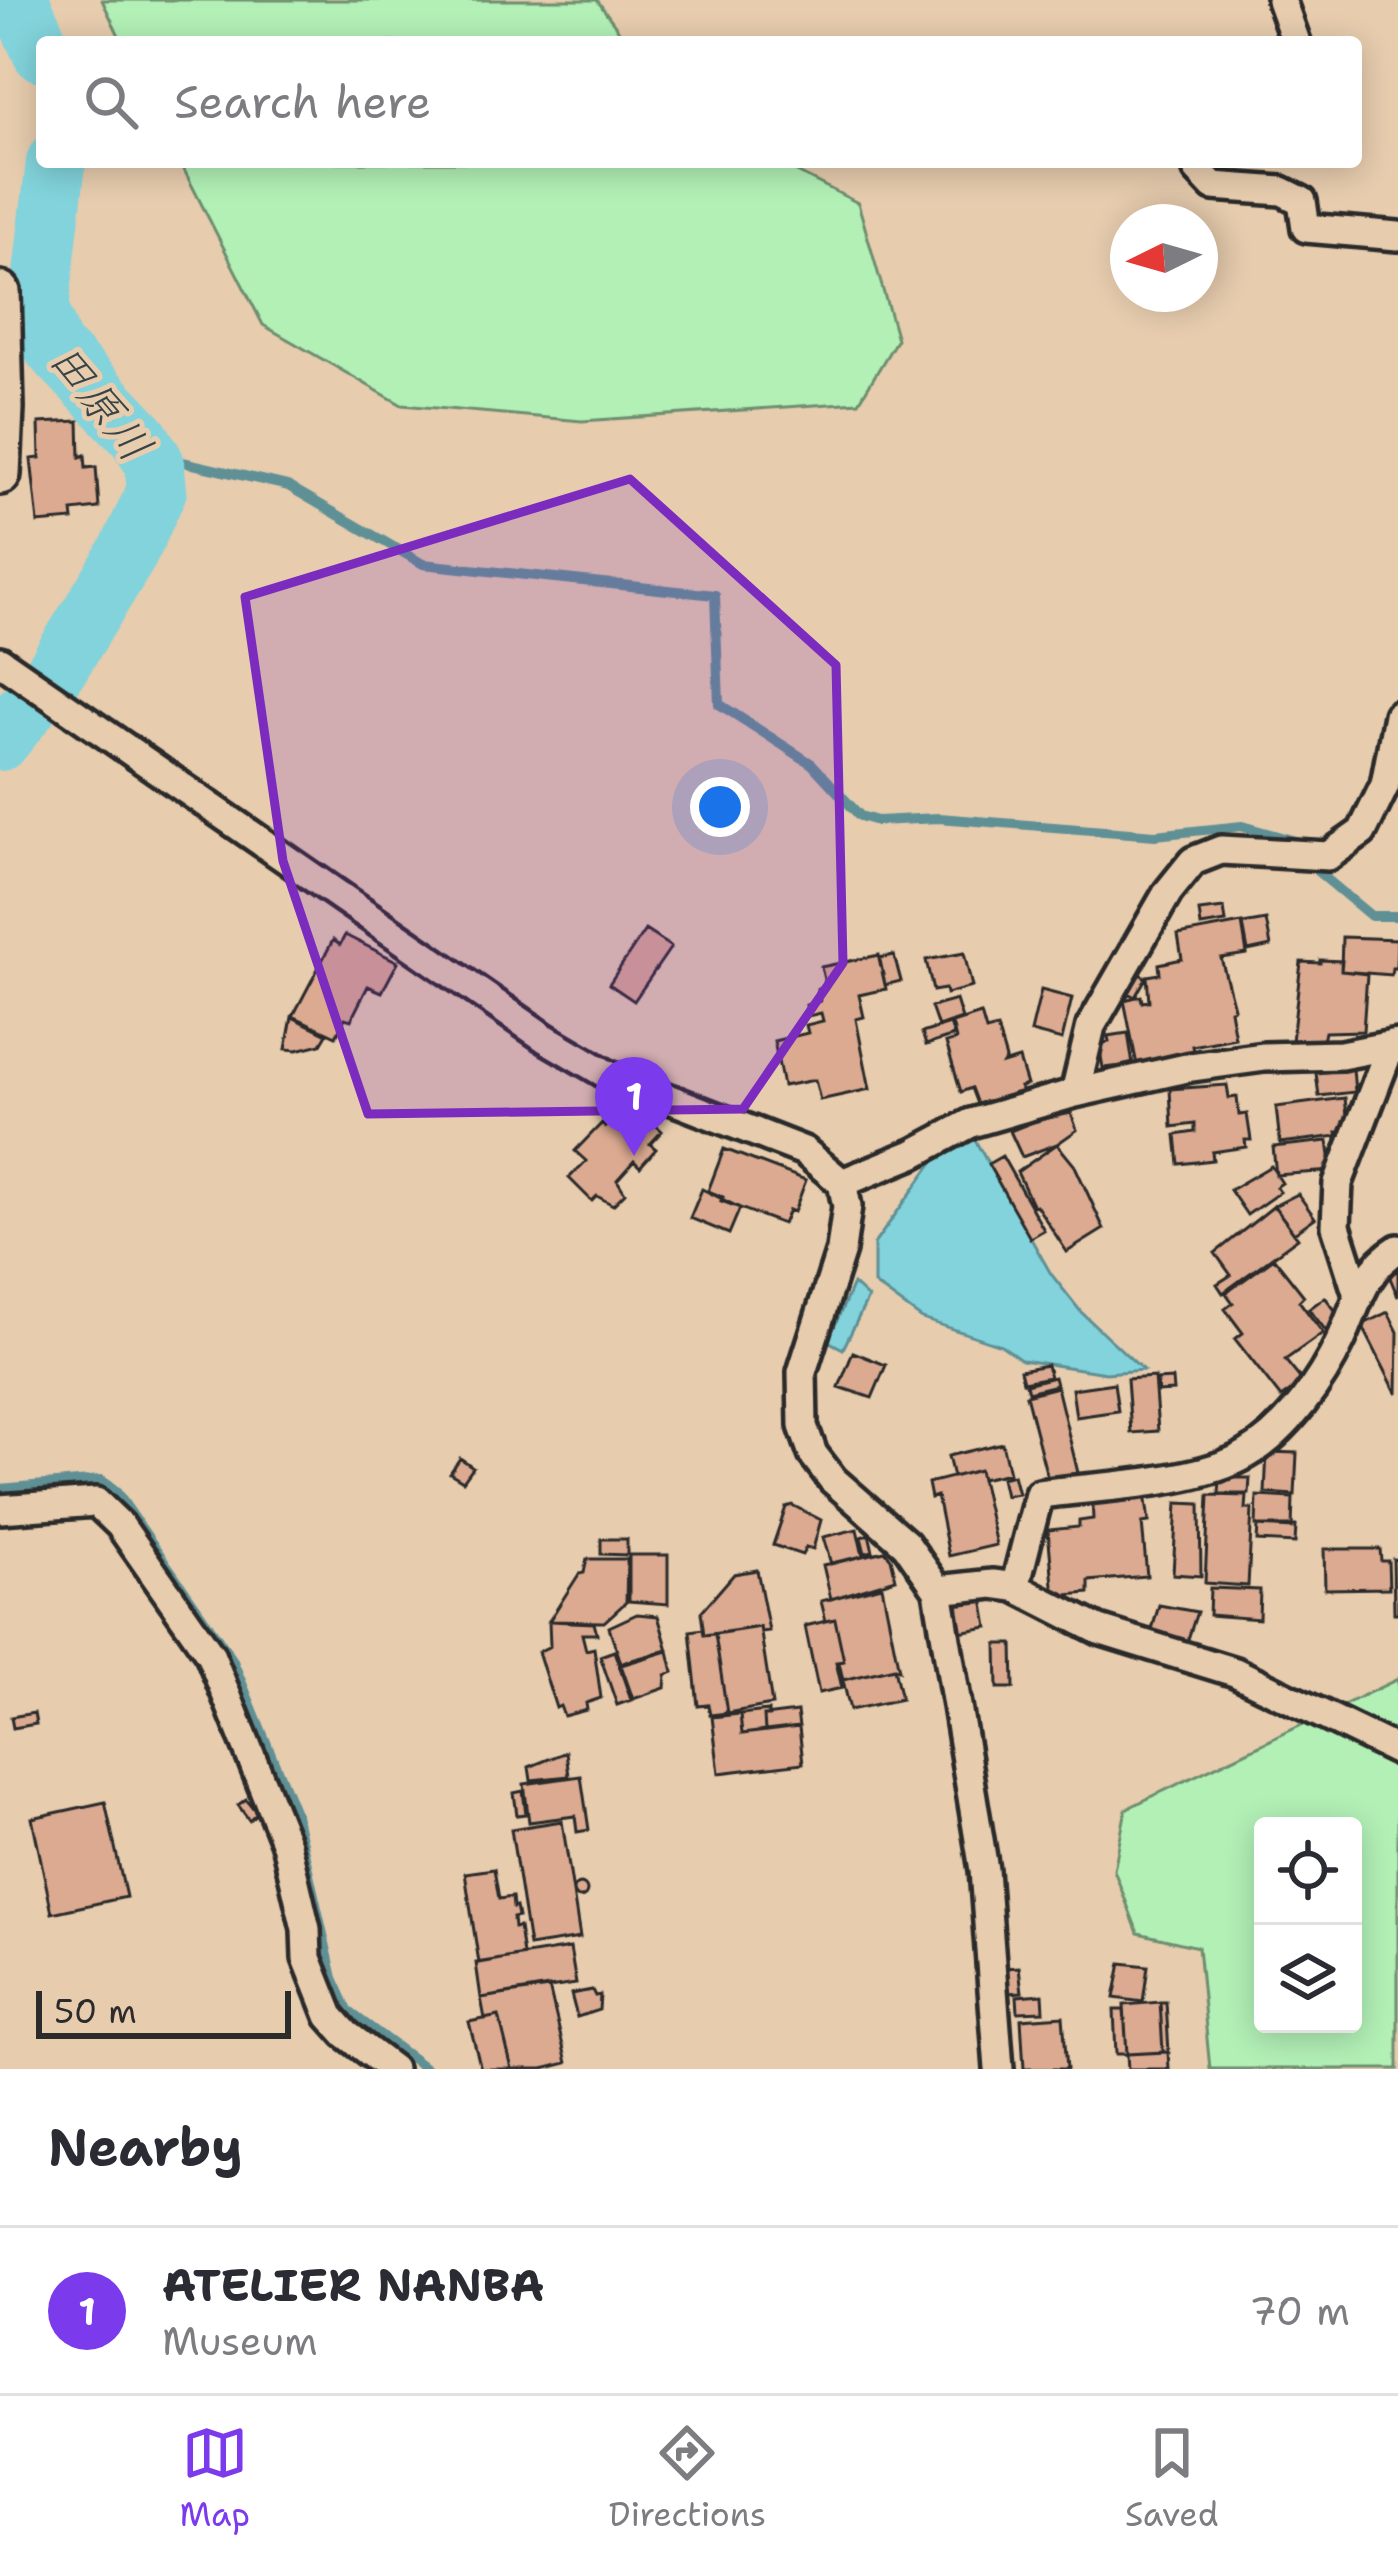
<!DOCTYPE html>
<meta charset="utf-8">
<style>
:root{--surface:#fff;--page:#f2f2f3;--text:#2b2b33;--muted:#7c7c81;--line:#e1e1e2;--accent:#7c3aed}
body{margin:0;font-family:"Shantell Sans","Klee One",sans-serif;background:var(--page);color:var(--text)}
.controls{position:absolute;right:36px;bottom:36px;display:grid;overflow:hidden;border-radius:12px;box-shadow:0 6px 30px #0003}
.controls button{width:108px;height:108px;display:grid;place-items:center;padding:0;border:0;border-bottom:3px solid var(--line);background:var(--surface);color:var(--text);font:60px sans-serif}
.compass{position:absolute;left:1110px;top:204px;width:108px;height:108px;border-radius:50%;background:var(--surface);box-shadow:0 6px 30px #0003;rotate:265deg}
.scale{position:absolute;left:36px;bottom:30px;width:255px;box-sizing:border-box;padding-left:12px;border:6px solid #2b2b2b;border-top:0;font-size:33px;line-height:42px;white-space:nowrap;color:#2b2b2b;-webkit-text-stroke:9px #e7ccae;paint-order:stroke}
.you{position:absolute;left:720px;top:807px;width:42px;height:42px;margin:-30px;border:9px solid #fff;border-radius:50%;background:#1a73e8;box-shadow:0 0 0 18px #1a73e833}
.badge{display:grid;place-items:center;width:78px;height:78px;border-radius:50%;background:var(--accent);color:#fff;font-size:39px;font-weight:700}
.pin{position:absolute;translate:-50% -99px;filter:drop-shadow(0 3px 6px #0008)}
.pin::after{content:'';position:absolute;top:63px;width:42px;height:36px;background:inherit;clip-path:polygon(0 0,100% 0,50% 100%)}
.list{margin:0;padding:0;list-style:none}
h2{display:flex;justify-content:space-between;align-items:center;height:156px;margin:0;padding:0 48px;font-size:51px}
h2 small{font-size:39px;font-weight:400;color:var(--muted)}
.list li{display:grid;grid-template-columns:78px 1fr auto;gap:36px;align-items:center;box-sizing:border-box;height:168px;padding:0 48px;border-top:3px solid var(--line)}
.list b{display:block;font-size:45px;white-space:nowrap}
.list p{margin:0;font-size:39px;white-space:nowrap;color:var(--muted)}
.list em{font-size:39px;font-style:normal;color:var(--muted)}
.icon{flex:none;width:66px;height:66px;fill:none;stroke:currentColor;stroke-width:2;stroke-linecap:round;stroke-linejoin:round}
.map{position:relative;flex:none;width:1398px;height:2069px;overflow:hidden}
.search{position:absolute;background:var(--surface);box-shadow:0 6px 30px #0003;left:36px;right:36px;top:36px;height:132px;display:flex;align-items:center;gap:30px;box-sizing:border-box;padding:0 42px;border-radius:12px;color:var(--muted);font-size:45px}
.sheet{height:324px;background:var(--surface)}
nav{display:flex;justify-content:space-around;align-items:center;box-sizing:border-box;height:168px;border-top:3px solid var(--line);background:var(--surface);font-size:33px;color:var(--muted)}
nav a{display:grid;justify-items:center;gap:6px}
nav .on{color:var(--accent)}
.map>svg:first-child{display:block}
.green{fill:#b2f0b6;stroke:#6e8e70;stroke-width:3;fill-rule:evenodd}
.water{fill:#82d3db;stroke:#5f9095;stroke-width:3}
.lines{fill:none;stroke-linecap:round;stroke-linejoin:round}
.stream{stroke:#5f9095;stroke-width:10}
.river{stroke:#82d3db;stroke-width:60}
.building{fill:#dbaa91;stroke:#2b2b2b;stroke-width:3}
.street-casing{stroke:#2b2b2b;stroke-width:36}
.secondary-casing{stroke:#2b2b2b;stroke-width:48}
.street{stroke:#e7ccae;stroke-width:27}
.secondary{stroke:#e7ccae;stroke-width:39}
.marked{fill:#7b2cbf;fill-opacity:0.2;stroke:#7b2cbf;stroke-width:9;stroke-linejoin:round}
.labels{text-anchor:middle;stroke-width:10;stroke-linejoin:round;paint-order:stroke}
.water-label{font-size:45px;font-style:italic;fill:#384445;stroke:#e7ccae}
</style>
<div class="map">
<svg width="1398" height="2069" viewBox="0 0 1398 2069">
<rect width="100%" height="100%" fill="#e7ccae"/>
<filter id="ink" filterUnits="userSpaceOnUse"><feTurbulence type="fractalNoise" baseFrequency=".00833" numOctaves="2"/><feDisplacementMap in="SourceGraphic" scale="24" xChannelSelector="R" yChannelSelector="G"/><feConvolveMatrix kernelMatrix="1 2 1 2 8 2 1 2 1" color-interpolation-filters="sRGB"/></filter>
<g filter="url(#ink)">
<path class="green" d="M102,0H597L627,42H122Z
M180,162H777L858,203L897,339L859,402L582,421L402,405L263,325Z
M1398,1679V2069H1210L1198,1947L1138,1933L1114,1870L1126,1809ZM1263,1826H1353V2024H1263Z"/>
<path class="water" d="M972,1135L1051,1274L1081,1312L1143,1370L1106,1373L1022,1360L1001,1345L922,1319L874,1284V1244L936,1158Z
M853,1284L868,1298L843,1349L828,1341Z"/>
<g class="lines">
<path class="stream" d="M154,462L179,461L288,486L423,564L715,595L719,704L812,764L860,816L877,821L939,818L1155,835L1242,826L1302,843
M1311,859L1317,871L1371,916H1398
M0,1489L101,1480L117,1493L232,1659L295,1813L333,1978L348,2011L426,2069"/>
<path class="river" d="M19,0L42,52
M0,741L54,674L128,553L157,490L154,462L138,436L53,347L39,309L56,162"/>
</g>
<path class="building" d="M79,421L80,457L85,455L86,468L96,467L99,508L72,511L73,520L38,523L31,459L40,458L39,423Z
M1224,908L1226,922L1201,926L1199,911Z
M1266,920L1271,946L1248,951L1243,924Z
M1242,923L1247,954L1221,958L1234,1008L1230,1010L1235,1038L1192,1046L1194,1055L1137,1065L1124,1000L1141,996L1142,1002L1149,1001L1147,976L1160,974L1159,964L1182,959L1178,935Z
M645,930L671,947L634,1001L609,984Z
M345,935L398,962L382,992L368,986L351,1020L345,1018L336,1036L293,1016L333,940L340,945Z
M1342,937L1397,939L1396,968H1392L1391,975L1341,971Z
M964,953L972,987L946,994L945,989L933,991L926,960Z
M879,955L886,989L859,995L864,1017L856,1019L870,1089L820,1100L815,1080L783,1086L774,1041L808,1033L806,1025L823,1021L821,1013L808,1016L806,1005L820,1001L817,989L826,988L821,967Z
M894,955L901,981L885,985L879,958Z
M1320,960L1342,961L1341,971L1367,974L1363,1031L1325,1032L1323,1041H1292L1301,962L1320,963Z
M1138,973L1146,978L1135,997L1126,992Z
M1041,990L1072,998L1062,1040L1031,1032Z
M956,1000L962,1019L938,1027L931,1007Z
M981,1014L986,1031L997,1028L1006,1059L1003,1064L1019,1059L1027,1085L1020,1087L1022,1092L977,1104L971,1088L961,1092L946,1043L956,1040L952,1023Z
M292,1017L327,1034L321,1044L297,1050L286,1049Z
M950,1024L954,1036L926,1045L922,1033Z
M1128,1033L1133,1065L1103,1068L1099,1044L1109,1042L1108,1036Z
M1353,1069L1355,1092L1319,1096L1316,1073Z
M1227,1085L1229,1098L1237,1097L1239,1115L1247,1114L1251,1140H1245L1246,1147L1212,1152L1213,1160L1179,1164L1176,1135L1195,1132V1124L1172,1127L1170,1089Z
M1345,1098L1348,1125L1344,1126V1132H1337L1338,1136L1280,1143L1276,1107Z
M1071,1113L1077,1130L1057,1144L1022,1157L1010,1131L1035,1121Z
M644,1114L662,1131L650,1144L656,1149L640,1167L634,1161L617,1180L625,1193L613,1205L597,1196L592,1201L569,1178L586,1161L575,1151L602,1123L605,1127L612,1119L620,1127L630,1116L637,1121Z
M1328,1141L1332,1171L1276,1175L1273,1147Z
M1057,1144L1075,1166L1104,1229L1067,1252L1036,1205L1033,1206L1017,1172Z
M724,1149L806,1180L794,1212L789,1210L783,1224L721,1201L723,1197L708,1191Z
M1002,1156L1044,1230L1030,1238L988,1164Z
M1271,1166L1282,1183L1276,1187L1280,1192L1247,1215L1230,1190Z
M702,1189L740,1208L729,1234L690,1218Z
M1298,1194L1315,1218L1294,1233L1274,1206Z
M1274,1206L1298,1238L1223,1293L1217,1284L1231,1275L1215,1253Z
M1274,1258L1304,1296L1299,1301L1323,1333L1285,1360L1303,1382L1281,1398L1235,1339L1243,1333L1225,1309L1233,1303L1226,1293Z
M1398,1262V1297L1386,1268Z
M1325,1297L1341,1318L1326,1331L1309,1309Z
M1388,1312L1398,1332L1397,1394L1362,1325Z
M853,1352L886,1365L872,1398L839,1387Z
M1047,1365L1050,1377L1023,1382L1020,1370Z
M1054,1377L1056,1385L1028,1392L1026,1384Z
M1154,1377L1158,1431L1131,1433L1127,1379Z
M1172,1379L1173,1391L1158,1392L1157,1380Z
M1114,1383L1118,1411L1076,1417L1072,1389Z
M1057,1387L1078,1473L1048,1480L1026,1395Z
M1002,1443L1009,1473L981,1479L979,1470L953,1477L948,1456Z
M1267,1452L1297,1453L1295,1495L1265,1493Z
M460,1458L473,1467L463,1481L450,1473Z
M979,1470L996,1545L949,1556L937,1496L931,1498L928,1483Z
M1013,1475L1018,1494L1005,1496L1001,1478Z
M1220,1478H1250L1249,1494H1219Z
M1145,1493L1149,1522L1142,1523L1147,1576L1089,1581V1593L1054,1596L1048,1530L1079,1527V1521L1093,1519L1092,1499Z
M1209,1495L1247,1496L1246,1509H1252L1248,1586L1205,1583Z
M1257,1496L1293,1498L1292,1528L1256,1526Z
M1177,1503L1200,1504L1201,1576L1173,1574Z
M792,1505L821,1520L813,1549L806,1547L802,1555L773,1545L786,1507Z
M1258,1526H1296L1295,1543L1257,1541Z
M857,1529L863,1556L831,1564L823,1537Z
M869,1534L873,1551L865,1553L861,1537Z
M601,1539H627V1555L601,1554Z
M1324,1549H1380L1381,1561H1388L1389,1588L1325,1589Z
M885,1551L891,1558L896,1579L831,1599L823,1565Z
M629,1555H668V1604L629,1601Z
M587,1559H627L626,1602L604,1622L549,1621L579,1574L584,1573Z
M1393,1559L1398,1560V1613H1394Z
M757,1570L769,1631L761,1632L760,1627L704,1635L701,1612L734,1574Z
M882,1586L899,1670L894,1668L843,1680L839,1662L844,1661L835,1619L826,1621L821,1601Z
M1210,1588L1260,1590L1259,1619L1209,1615Z
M983,1598L988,1627L959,1632L955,1602Z
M1159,1605L1197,1612L1187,1642L1151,1633Z
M637,1614L658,1616L668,1650L621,1663L609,1627Z
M835,1619L844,1661L836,1662L842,1688L819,1693L805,1626Z
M549,1621L594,1623L597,1634H582L586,1650L594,1648L601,1698L586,1703L587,1710L564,1716L560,1706L556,1708L538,1652L550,1646Z
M760,1627L772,1705L727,1713L715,1634Z
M703,1629L704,1635L715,1634L727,1713L710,1715L708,1705L698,1706L690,1631Z
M997,1644H1013L1014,1688H998Z
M614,1651L631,1700L617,1705L600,1656Z
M668,1651L673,1672L666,1675L665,1688L633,1699L621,1665Z
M894,1668L901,1699L850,1710L843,1680Z
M768,1711V1716H764L765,1731L742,1734L740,1714Z
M797,1712L799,1727L765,1731L764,1716Z
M34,1713L36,1724L13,1728L11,1717Z
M740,1714L742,1734L799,1727L803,1763L719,1773L712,1717Z
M566,1752L569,1776L531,1780L529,1767Z
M581,1776L589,1830L577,1832L575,1816L529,1822L524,1784Z
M523,1791L526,1814L517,1815L514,1793Z
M246,1799L257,1813L249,1820L238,1805Z
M105,1802L126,1897L52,1913L32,1818Z
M562,1821L580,1938L529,1946L511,1829Z
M494,1869L499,1899L512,1897L513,1908L516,1907L518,1917L513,1918L514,1928L519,1927L523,1955L479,1963L465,1873Z
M573 1891a7 7 0 1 1 14 0a7 7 0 1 1-14 0Z
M570,1948L576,1984L481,1998L476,1963Z
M1121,1963L1148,1966L1143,2002L1114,1998Z
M1019,1967L1022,1992L1008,1993L1006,1968Z
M549,1987L567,2063L543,2069H512L499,2016L485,2019L481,1998Z
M592,1990L595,1996L600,1995L599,2010L577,2017L571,1994Z
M1043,1994L1044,2011L1018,2012L1017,1996Z
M1160,2002L1163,2052L1127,2054L1124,2005Z
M1160,2002H1166L1169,2052H1163Z
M1114,2010H1124L1127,2054H1116Z
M499,2016L512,2069H481L469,2022Z
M1063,2016L1067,2069H1024L1021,2019Z
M1168,2052L1169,2069H1128L1127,2054Z"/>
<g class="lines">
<defs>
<path id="street" d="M1281,0L1296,42
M1201,162L1198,170L1213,186L1282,191L1302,201L1306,228L1398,236
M0,661L545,1038L608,1075L804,1151L842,1183L847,1206L841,1250L802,1372L803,1426L813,1454L833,1480L906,1544L938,1590L984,1870L999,2069
M1075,1093L1091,1026L1168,892L1193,861L1221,850L1328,856L1362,832L1385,785L1398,715
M842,1183L913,1154L971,1123L1075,1093L1191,1067L1264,1057L1341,1055L1398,1044
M1358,1295L1336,1226L1338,1183L1391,1045
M0,1509L96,1502L120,1525L210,1654L286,1844L306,1929L307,1958L330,2016L346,2034L392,2069
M1015,1587L1039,1494C1098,1486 1198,1484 1247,1454C1287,1431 1322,1381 1341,1340C1357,1305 1363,1270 1398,1249
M938,1590L993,1584L1015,1587L1099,1630L1235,1672L1398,1751"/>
<path id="secondary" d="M0,292L3,408L0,474"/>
</defs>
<use href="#street" class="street-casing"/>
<use href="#secondary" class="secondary-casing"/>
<use href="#street" class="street"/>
<use href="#secondary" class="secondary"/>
</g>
</g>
<path class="marked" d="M630,479L836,665L843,963L743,1109L368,1114L283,861L245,597Z"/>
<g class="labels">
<g class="water-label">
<text transform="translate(101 402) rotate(52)" y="16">田原川</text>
</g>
</g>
</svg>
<div class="controls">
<button><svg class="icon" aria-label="locate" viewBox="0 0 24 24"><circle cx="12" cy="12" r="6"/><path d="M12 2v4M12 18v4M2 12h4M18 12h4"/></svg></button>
<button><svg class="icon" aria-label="layers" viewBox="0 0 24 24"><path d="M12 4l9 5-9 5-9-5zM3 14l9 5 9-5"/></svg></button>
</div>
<svg class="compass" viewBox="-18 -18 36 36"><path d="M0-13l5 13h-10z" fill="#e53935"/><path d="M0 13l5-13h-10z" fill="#7c7c81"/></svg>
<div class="scale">50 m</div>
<div class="you"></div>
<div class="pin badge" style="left:634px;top:1156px">1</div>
<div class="search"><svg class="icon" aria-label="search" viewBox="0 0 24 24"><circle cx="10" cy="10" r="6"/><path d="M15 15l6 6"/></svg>Search here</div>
</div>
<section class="sheet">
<h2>Nearby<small></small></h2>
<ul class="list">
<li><span class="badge">1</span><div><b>ATELIER NANBA</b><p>Museum</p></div><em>70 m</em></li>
</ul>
</section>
<nav>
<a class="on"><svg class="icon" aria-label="map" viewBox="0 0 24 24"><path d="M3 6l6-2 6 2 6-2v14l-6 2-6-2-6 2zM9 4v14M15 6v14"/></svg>Map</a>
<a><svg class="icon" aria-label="directions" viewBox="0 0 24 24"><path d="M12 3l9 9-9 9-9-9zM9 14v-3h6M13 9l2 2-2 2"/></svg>Directions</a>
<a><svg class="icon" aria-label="saved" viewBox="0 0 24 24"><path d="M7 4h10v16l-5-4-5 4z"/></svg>Saved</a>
</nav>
